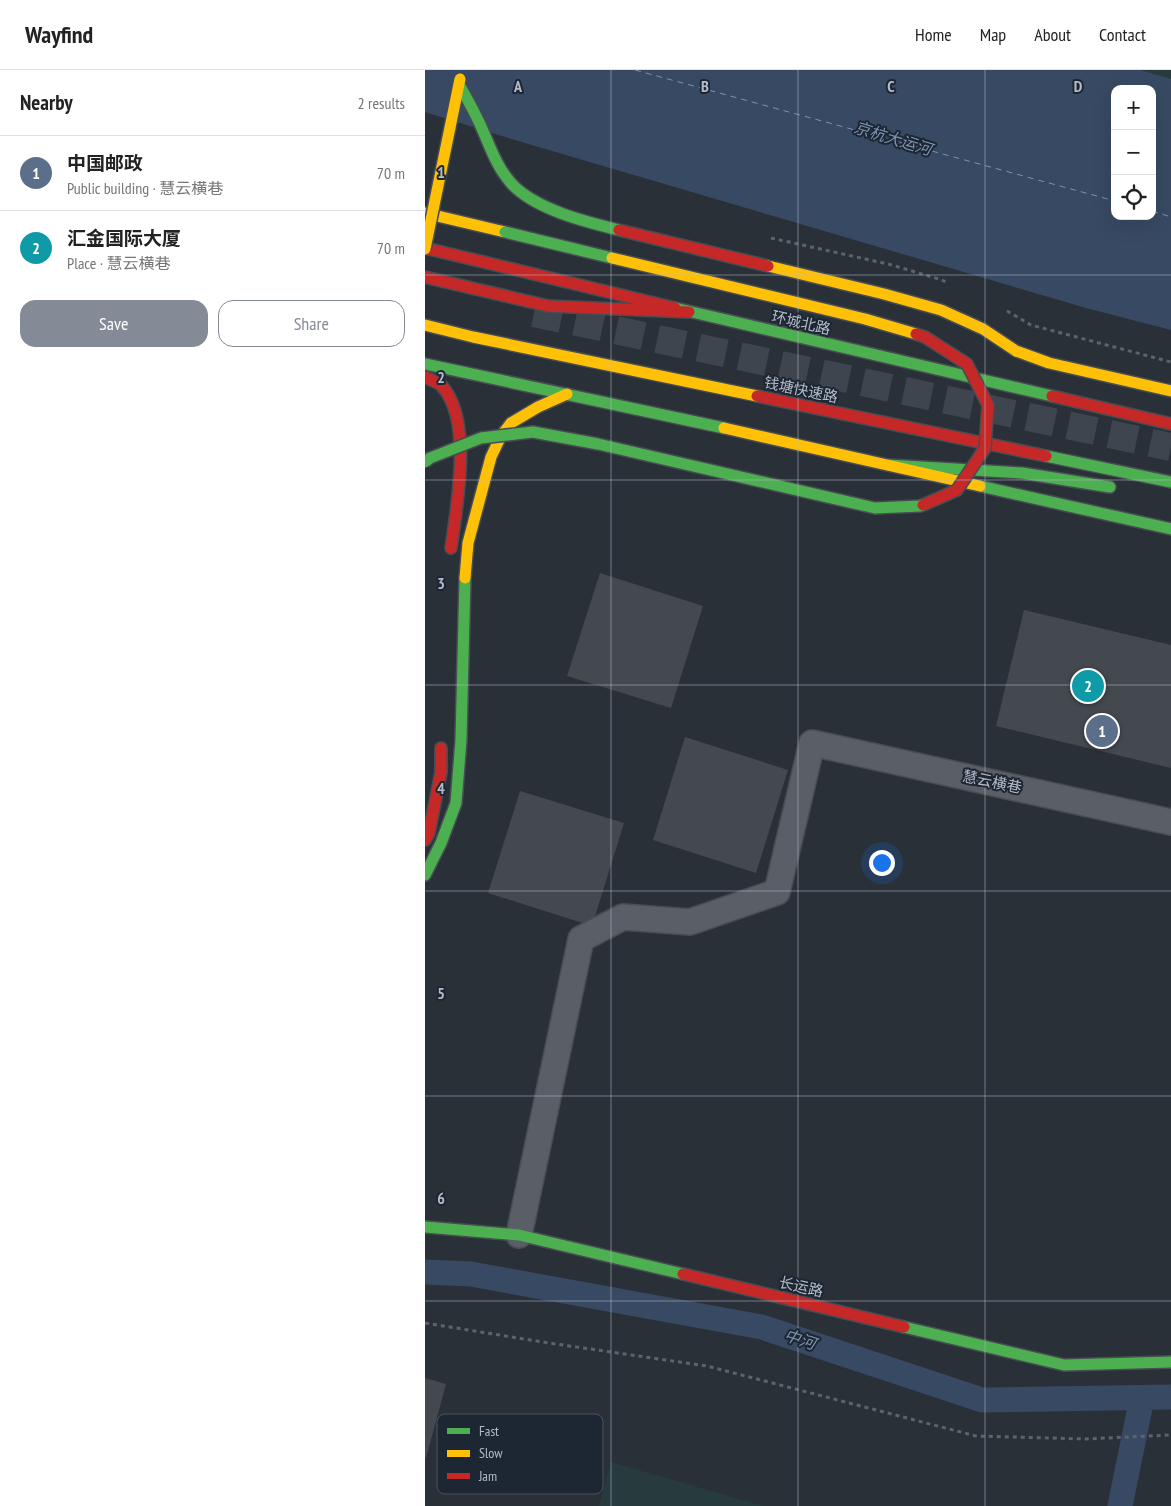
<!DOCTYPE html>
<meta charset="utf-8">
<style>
:root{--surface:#fff;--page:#f6f6f6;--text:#222;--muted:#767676;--line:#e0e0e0;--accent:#848b96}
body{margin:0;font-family:"PT Sans Narrow","Noto Sans SC",sans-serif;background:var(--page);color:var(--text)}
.controls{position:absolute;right:15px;top:15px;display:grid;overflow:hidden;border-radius:10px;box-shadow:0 5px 20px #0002}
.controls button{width:45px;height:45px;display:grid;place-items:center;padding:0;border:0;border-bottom:1px solid var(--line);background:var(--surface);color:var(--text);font:25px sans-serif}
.you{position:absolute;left:456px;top:792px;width:18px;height:18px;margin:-12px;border:4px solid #fff;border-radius:50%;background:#1a73e8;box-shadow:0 0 0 8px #1a73e833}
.badge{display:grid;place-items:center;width:32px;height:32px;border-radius:50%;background:var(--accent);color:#fff;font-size:16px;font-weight:700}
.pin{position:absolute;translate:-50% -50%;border:2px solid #fff;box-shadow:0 1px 5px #0006}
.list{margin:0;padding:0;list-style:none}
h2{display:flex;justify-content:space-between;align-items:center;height:65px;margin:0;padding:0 20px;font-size:21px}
h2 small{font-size:16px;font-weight:400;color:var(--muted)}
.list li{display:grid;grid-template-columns:32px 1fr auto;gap:15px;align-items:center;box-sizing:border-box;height:75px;padding:0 20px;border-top:1px solid var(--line)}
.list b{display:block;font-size:19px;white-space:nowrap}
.list p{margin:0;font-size:16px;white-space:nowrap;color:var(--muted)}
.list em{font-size:16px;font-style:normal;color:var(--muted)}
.actions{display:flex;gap:10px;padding:15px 20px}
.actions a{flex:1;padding:11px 0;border:1px solid var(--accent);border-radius:15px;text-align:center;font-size:18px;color:var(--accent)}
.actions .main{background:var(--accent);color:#fff}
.icon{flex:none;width:28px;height:28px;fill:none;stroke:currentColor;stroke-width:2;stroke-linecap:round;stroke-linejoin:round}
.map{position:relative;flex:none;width:746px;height:1436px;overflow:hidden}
header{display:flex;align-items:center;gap:30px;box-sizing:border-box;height:70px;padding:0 25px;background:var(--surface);border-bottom:1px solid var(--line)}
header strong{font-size:24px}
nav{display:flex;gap:28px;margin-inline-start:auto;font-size:18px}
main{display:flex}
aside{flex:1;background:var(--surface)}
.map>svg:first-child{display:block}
.green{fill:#273a3e}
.water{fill:#384963;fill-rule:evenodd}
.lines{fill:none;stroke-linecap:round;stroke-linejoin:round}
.canal{stroke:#384963;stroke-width:25}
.ferry{stroke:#7c92b1;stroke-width:1;stroke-dasharray:6 5;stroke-linecap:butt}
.building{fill:#444950}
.highway-tunnel{stroke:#3f454e;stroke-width:28;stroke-dasharray:28 14;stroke-linecap:butt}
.street-casing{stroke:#484c53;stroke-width:28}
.fast-casing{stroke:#484c53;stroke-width:14}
.slow-casing{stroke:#484c53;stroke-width:14}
.jam-casing{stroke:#484c53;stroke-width:14}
.path{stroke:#5d636a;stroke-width:3;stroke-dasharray:4 4;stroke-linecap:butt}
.street{stroke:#5a5e66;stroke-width:25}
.fast{stroke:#4caf50;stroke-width:11}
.slow{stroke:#ffc107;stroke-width:11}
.jam{stroke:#c62828;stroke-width:11}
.fast-bridge-casing{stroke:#474c53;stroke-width:14;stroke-linecap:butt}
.slow-bridge-casing{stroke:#474c53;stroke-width:14;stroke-linecap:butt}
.jam-bridge-casing{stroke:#474c53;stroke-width:14;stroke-linecap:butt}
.fast-bridge{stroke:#4caf50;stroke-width:11}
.slow-bridge{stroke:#ffc107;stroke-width:11}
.jam-bridge{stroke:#c62828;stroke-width:11}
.grid{fill:none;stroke:#b4bcc9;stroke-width:1;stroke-opacity:0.55}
.labels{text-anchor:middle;stroke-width:4;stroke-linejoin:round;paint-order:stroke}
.street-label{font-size:15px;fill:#b4bcc9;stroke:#1d2633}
.water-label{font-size:16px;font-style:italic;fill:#7c92b1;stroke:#1d2633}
.key{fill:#1d2633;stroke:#4a5360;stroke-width:1}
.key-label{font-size:14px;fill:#b4bcc9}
.grid-label{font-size:16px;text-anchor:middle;font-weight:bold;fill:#b4bcc9;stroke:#1d2633;stroke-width:4;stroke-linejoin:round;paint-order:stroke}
</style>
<header>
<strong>Wayfind</strong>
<nav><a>Home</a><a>Map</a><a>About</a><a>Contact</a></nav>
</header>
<main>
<aside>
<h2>Nearby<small>2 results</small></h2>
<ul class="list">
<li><span class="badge" style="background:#5c6f8a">1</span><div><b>中国邮政</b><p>Public building · 慧云横巷</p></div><em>70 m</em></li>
<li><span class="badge" style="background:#0f9aa8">2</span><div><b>汇金国际大厦</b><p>Place · 慧云横巷</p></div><em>70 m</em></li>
</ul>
<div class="actions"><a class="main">Save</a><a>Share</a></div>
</aside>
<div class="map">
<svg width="746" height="1436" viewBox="0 0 746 1436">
<rect width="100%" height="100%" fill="#2a3038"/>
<path class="green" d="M714,0H746V10Z
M186,1392L338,1436H174Z"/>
<path class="water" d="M0,0H715L746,9V260L661,238L80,67L0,42ZM690,19H727V146H690Z"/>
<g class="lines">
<path class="canal" d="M0,1202L46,1204L337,1257L557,1330L746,1327
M695,1436L717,1328"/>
<path class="ferry" d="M210,0L690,131
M727,141L746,147"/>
</g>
<path class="building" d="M175,503L278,536L246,638L142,606Z
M599,540L746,575V698L571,656Z
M260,667L363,700L331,803L228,770Z
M95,721L199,753L167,856L63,823Z
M0,1308L21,1314L1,1388H0Z"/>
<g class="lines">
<path class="highway-tunnel" d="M109,243L746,377"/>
<defs>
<path id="street" d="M94,1165L156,869L198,847L265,852L352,822L387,673L746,752"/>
<path id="fast" d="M250,238L627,326
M0,294L299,358
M621,386L746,412
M463,395L597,403L685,417
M555,416L746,459
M0,805L16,773L31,733L36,670L40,508
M0,1157L94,1165L258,1204
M479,1257L639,1295L746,1292"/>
<path id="slow" d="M0,143L80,162
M0,255L48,267L332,326
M591,281L624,293L746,321
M299,358L555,416
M40,508L43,473L66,387L76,366L86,353L113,337L142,324"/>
<path id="jam" d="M0,178L250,238
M0,207L123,236L264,242
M0,307C5,310 13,312 17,316C48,351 32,435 26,478
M332,326L621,386
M627,326L746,354
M0,770L4,763L16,702V678
M258,1204L479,1257"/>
</defs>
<use href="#street" class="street-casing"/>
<use href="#fast" class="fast-casing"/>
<use href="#slow" class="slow-casing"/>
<use href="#jam" class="jam-casing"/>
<path class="path" d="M346,168L463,194L514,209L524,213
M582,241L606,255L746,292
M0,1253L124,1273L282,1296L551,1366L661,1369L746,1365"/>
<use href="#street" class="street"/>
<use href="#fast" class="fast"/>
<use href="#slow" class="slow"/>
<use href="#jam" class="jam"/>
<defs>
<path id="fast-bridge" d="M34,14C41,27 48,39 54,52C64,73 70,95 86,113C109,139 161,152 194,160
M80,162L187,188
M0,392L5,388L56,368L108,362L173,374L450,438L495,436L498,435"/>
<path id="slow-bridge" d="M0,179L35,9
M187,188L440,249L491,264
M343,196L459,224L516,240L558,259L591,281"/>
<path id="jam-bridge" d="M194,160L343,196
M491,264L500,267L542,294L563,335L560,378L532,420L498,435"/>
</defs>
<use href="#fast-bridge" class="fast-bridge-casing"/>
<use href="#slow-bridge" class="slow-bridge-casing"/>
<use href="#jam-bridge" class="jam-bridge-casing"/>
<use href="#fast-bridge" class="fast-bridge"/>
<use href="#slow-bridge" class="slow-bridge"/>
<use href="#jam-bridge" class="jam-bridge"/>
</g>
<path class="grid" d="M186,0V1436M373,0V1436M560,0V1436M0,205H746M0,410H746M0,615H746M0,821H746M0,1026H746M0,1231H746"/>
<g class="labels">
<g class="street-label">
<text transform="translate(376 253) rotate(13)" y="5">环城北路</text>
<text transform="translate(376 320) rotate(12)" y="5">钱塘快速路</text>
<text transform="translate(567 712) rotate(12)" y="5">慧云横巷</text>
<text transform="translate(376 1217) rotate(13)" y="5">长运路</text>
</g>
<g class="water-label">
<text transform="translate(468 68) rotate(17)" y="6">京杭大运河</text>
<text transform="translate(375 1269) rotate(18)" y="6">中河</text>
</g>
</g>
<rect x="12" y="1344" width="166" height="80" rx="8" class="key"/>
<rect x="22" y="1358" width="23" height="6" fill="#4caf50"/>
<rect x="22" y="1380" width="23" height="7" fill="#ffc107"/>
<rect x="22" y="1403" width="23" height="6" fill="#c62828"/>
<g class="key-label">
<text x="54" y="1366">Fast</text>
<text x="54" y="1388">Slow</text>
<text x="54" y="1411">Jam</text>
</g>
<g class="grid-label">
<text x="93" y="22">A</text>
<text x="280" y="22">B</text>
<text x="466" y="22">C</text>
<text x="653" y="22">D</text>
<text x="16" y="108">1</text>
<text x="16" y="313">2</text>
<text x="16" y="519">3</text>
<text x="16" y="724">4</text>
<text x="16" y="929">5</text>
<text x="16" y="1134">6</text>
</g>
</svg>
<div class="controls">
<button>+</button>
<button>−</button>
<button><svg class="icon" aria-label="locate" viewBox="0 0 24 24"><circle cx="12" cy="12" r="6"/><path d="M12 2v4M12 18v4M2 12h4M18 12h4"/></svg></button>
</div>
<div class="you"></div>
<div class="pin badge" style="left:677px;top:661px;background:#5c6f8a">1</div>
<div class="pin badge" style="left:663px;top:616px;background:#0f9aa8">2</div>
</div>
</main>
